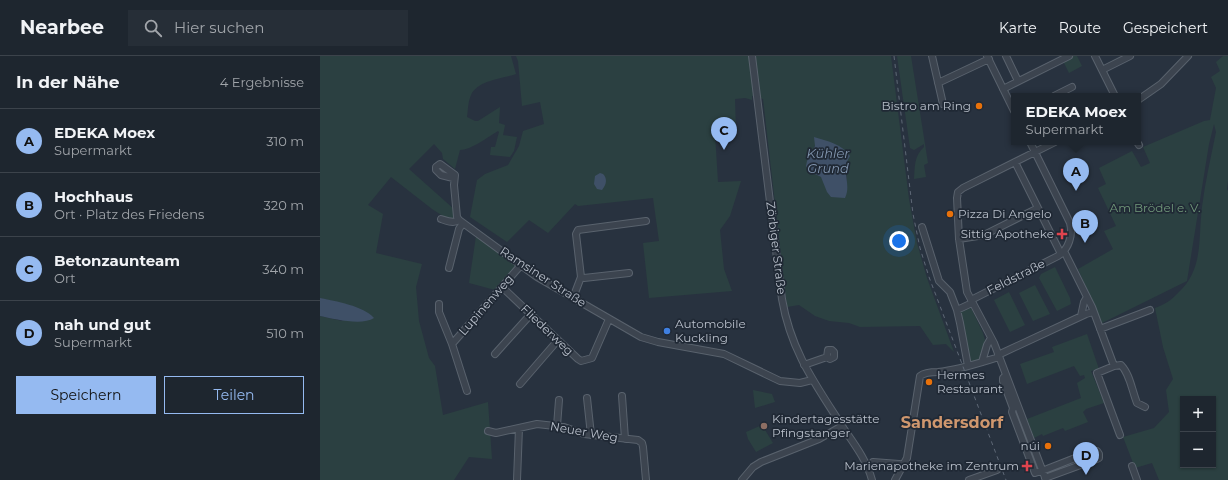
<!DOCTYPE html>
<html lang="de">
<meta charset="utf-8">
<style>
:root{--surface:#1e262f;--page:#262e37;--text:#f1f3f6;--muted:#a1a5aa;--line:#3c434b;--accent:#95baf1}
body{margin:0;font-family:Montserrat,sans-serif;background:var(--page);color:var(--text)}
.controls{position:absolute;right:12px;bottom:12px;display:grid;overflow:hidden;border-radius:0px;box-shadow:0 1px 3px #0004}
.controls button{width:36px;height:36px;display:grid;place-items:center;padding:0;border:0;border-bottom:1px solid var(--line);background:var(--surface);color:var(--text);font:20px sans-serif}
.you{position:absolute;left:579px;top:185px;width:14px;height:14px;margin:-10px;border:3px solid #fff;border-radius:50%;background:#1a73e8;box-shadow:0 0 0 6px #1a73e833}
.badge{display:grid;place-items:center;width:26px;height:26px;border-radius:50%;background:var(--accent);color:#111;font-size:13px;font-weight:700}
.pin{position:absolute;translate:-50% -33px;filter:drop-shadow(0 1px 2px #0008)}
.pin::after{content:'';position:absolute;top:21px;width:14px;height:12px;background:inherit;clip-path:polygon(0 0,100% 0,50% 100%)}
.popup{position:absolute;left:691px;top:37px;width:130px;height:52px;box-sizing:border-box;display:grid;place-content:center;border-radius:0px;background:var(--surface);filter:drop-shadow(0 1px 3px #0005);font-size:13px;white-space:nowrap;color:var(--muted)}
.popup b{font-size:15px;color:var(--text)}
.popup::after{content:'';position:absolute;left:50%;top:100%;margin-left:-8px;border:8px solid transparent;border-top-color:var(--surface)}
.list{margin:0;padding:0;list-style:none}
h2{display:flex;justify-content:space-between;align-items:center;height:52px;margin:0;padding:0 16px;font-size:17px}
h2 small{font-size:13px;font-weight:400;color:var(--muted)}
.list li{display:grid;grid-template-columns:26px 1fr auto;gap:12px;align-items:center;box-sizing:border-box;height:64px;padding:0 16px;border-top:1px solid var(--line)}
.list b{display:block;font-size:15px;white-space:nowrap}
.list p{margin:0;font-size:13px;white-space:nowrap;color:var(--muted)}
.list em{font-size:13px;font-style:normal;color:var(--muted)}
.actions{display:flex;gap:8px;padding:12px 16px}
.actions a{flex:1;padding:9px 0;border:1px solid var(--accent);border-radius:0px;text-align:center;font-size:14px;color:var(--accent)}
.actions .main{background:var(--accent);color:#111}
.icon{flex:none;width:22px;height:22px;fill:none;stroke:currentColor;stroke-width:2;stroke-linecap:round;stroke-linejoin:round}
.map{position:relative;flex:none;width:908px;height:424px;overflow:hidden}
header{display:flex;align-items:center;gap:24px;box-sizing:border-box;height:56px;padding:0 20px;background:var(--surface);border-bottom:1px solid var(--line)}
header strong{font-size:19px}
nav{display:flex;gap:22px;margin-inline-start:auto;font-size:14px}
.search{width:280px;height:36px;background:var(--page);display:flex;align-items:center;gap:10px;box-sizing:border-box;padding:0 14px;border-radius:0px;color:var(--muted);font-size:15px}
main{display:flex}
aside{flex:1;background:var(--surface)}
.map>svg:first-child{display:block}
.green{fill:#2b4041;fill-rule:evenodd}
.water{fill:#3f5067}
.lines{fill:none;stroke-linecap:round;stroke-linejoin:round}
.minor-casing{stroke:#59626d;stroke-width:8}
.minor{stroke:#3c444f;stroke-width:6}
.rail{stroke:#5e6876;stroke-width:1;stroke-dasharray:4 4;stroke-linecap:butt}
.food-dot{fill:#e8710a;stroke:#202935;stroke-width:1.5}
.health-dot{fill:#e0444e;stroke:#202935;stroke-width:1.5}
.shop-dot{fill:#3f7fe0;stroke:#202935;stroke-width:1.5}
.education-dot{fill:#8d6e63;stroke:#202935;stroke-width:1.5}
.labels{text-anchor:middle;stroke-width:3.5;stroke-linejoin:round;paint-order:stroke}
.poi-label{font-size:12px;fill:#b8bfca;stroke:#202935;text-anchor:end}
.park-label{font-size:12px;fill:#71997a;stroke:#202935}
.street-label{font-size:12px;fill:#b8bfca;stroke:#202935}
.water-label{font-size:13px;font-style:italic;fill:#8296af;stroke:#202935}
.district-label{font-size:16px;font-weight:bold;fill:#cf976e;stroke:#202935}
</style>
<header>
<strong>Nearbee</strong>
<div class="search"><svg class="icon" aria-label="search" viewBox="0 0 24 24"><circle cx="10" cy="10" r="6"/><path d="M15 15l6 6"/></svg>Hier suchen</div>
<nav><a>Karte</a><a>Route</a><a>Gespeichert</a></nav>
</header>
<main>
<aside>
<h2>In der Nähe<small>4 Ergebnisse</small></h2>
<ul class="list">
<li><span class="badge">A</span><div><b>EDEKA Moex</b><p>Supermarkt</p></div><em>310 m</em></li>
<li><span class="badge">B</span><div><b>Hochhaus</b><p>Ort · Platz des Friedens</p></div><em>320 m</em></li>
<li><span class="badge">C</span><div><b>Betonzaunteam</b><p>Ort</p></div><em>340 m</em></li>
<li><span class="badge">D</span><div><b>nah und gut</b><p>Supermarkt</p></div><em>510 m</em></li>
</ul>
<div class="actions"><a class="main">Speichern</a><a>Teilen</a></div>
</aside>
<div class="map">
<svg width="908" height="424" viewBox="0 0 908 424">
<rect width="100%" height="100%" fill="#28323f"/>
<path class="green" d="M0,0H191L196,18C182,23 158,24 151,39C148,45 148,55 147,61L155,65H158L180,51L179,67L185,69L183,79L197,81L194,95L190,101L170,99L171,91H175L179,76L178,75C168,81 151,94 140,94L135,113L123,103L122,97L114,88L89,113L135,154L134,162H126L112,153L71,121L48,149L63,158L56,197L102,208L96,231L99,265L109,302L115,310L123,359L168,346L172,403L149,401L134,424H0V260L22,265L32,250L0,242Z
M196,0H571L589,143L597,187L607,222L634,296L626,288L613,289L600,270L540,271L529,267L509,265L495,260L479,249L467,251L443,43L432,40V44L425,42L415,43L416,75L395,78L398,126L421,125L410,160L400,174L404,213L412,235L329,242L323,187L339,185L333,142L258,150L255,148L228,177L209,164L187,186L150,161L157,124L165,118L188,109L199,90L203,75L224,68L220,46L202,50L198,5ZM495,90L526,106L527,134L489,115C484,106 491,98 495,90Z
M577,0H591L608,107L604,109L606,121L594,123C595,110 594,100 604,91V88L594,94L590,92Z
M749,0H757L762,10L749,17L742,3Z
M903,0H908V125L907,133L908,135V424H839L832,407L815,412L803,381L834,372L849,356L846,334L853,323L843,291L835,252C846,248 850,245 858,237C884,213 878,183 882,151C885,126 891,101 896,76L894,68L889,88L867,225L782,267L758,213L793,193L784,175L796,170L778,132L786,128L779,112L812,95L821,111L830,107L823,91L884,65L890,64L896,32L891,21L900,15L896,6ZM863,343H893V409H863Z
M156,180L197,209L175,234L149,227Z
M735,211L750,242L751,248L737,255L719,222L721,218Z
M715,229L730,258L713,265L699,237Z
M689,236L705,269L690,276L674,244Z
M651,252L663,277L665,284L661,302L652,306H648L647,303L643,262L639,256Z
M767,278L779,313L771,315L784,347L766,353L763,356L768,366L745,375L743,372L723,380L722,378L714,382L707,363L761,342L757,327L765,322L764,319L760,320L754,310L707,328L700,308L734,296L732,291Z
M433,334L452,338L455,346L435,352Z
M442,369L453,387L436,396L428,383L426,376Z"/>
<path class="water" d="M494,81C507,85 522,88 530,100C520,114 532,128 525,142L511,141L507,136L501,121L489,115L486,110L487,105L495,90Z
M280,117L283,118C288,123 286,129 282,134L277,133L274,128L275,120Z
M0,242C15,245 44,250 54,262C42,270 14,263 0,260Z"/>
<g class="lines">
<defs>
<path id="minor" d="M432,0L462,243C471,296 496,329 524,373C535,389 547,405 552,424
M612,0L623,48
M667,0L694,55
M686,0L698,25
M775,0L795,40
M782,14L810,0
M618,27L669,3
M683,33L749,0
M734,40L752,31
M818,44L841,28L868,0
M817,86L819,89
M695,106L741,198
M133,122L121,119L116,114V111L120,108L135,119L134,129L137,161L139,164L217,221L321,281L338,286L404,298L460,325L480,327L492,324
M121,163C127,165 134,168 139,164
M602,171L619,225L630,236L637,254L640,267L648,310
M639,183L664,179L718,152
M744,195L772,251L794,310
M129,212L139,173L143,167
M261,221L264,222L309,217
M182,231L258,303L261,305L272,302L289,263
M253,242L261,221L256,178L258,174L326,165
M651,244L738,200C749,193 753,179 750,167L710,86
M119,248V256L132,288L147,335
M637,254L652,247
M761,260L764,246L767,241
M780,273L830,254
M132,288L201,209
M175,298L211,258
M678,299L766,258L773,256
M662,306L667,289L671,282
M484,309L507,301L510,303L514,301V296L512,294H508L507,301
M686,319L683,322V325L693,352L692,356L715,417L727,413L773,395H777L779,398V402L777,403L725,422
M200,328L238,284
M302,340L305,383
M267,342L271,379
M237,370L239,344
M168,375L176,377L217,368L244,371L264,378L318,384L322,387L323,391L326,424
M800,379L777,317L794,310L801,309C810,318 812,335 817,347L825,351
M553,406L579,408L584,409
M812,410L817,424
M197,424L199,372
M422,424L433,411L441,406L499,383L522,370
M575,424L587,402L600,320C605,316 612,316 618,316C639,314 659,307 679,301
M649,424L677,414
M726,424L674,287L647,236L639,183L637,142L638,136L643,132L735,86"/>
</defs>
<use href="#minor" class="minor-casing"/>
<use href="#minor" class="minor"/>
<path class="rail" d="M574,0L593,158L600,192L609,221L686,424"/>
</g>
<g class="food-dot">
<circle cx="659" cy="50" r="4"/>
<circle cx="630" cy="158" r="4"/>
<circle cx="609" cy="326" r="4"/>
<circle cx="728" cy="390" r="4"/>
</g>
<g class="health-dot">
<path d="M740 172h4v4h4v4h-4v4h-4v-4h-4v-4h4z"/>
<path d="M705 404h4v4h4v4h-4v4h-4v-4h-4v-4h4z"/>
</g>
<circle class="shop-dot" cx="347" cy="275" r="4"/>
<circle class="education-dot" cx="444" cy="370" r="4"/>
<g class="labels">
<g class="poi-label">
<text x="651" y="54">Bistro am Ring</text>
<text x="638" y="162" text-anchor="start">Pizza Di Angelo</text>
<text x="734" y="182">Sittig Apotheke</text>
<text x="355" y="272" text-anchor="start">Automobile<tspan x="355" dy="14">Kuckling</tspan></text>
<text x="617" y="323" text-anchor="start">Hermes<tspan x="617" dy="14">Restaurant</tspan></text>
<text x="452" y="367" text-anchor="start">Kindertagesstätte<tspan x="452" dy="14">Pfingstanger</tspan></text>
<text x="720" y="394">núi</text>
<text x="699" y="414">Marienapotheke im Zentrum</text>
</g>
<g class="park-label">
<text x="835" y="156">Am Brödel e. V.</text>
</g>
<g class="street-label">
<text transform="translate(456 192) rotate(83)" y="4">Zörbiger Straße</text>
<text transform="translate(223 221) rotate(33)" y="4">Ramsiner Straße</text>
<text transform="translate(696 221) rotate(-27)" y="4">Feldstraße</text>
<text transform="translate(166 249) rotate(-49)" y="4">Lupinenweg</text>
<text transform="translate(227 274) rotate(44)" y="4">Fliederweg</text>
<text transform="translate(264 376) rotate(10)" y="4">Neuer Weg</text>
</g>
<g class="water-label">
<text x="508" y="102">Kühler<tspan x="508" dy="15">Grund</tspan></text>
</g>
<g class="district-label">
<text x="632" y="372">Sandersdorf</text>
</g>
</g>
</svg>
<div class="controls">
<button>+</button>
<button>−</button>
</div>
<div class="you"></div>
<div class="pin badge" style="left:756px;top:135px">A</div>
<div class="popup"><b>EDEKA Moex</b>Supermarkt</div>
<div class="pin badge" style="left:765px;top:187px">B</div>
<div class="pin badge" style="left:404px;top:94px">C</div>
<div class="pin badge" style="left:766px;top:419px">D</div>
</div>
</main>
